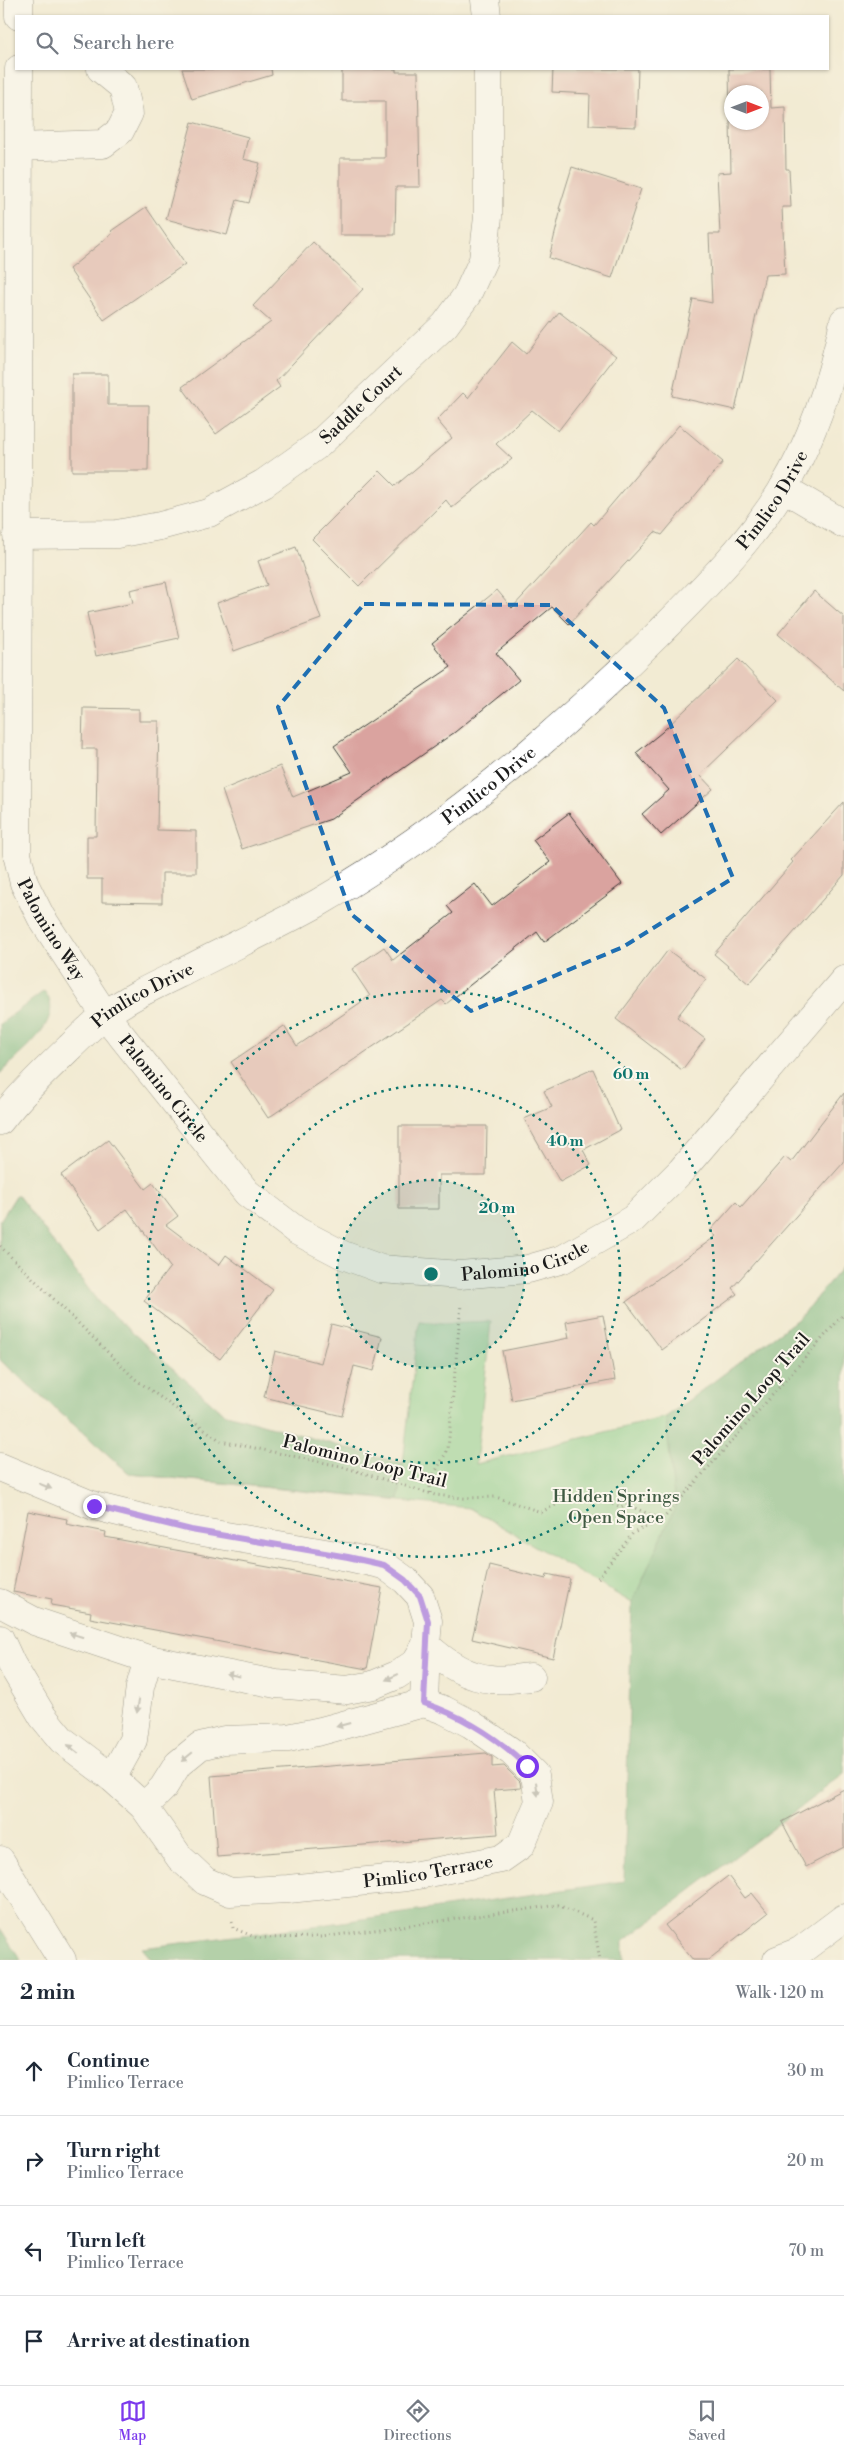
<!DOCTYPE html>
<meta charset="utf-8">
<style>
:root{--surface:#fff;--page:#f2f2f3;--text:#1f2937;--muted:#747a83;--line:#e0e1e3;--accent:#7c3aed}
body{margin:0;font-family:"Libre Bodoni",serif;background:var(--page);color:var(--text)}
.compass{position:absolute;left:724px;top:85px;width:45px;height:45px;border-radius:50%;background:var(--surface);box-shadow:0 1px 4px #0004;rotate:90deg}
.stop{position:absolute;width:15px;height:15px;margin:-11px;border:4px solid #7c3aed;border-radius:50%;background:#fff}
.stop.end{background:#7c3aed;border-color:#fff;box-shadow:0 1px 5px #0008}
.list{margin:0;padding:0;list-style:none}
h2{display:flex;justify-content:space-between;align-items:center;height:65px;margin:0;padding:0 20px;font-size:21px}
h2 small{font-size:16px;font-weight:400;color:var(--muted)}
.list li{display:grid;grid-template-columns:32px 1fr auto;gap:15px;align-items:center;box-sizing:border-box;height:90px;padding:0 20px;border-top:1px solid var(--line)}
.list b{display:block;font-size:19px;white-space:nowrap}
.list p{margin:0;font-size:16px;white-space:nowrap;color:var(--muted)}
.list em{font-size:16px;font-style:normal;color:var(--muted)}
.icon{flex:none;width:28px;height:28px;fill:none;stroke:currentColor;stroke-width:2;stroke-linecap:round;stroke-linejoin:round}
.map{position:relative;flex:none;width:844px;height:1960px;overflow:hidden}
.search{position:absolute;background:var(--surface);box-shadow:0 1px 4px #0004;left:15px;right:15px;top:15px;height:55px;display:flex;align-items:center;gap:12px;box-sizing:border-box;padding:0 18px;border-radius:0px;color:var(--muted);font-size:19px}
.sheet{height:425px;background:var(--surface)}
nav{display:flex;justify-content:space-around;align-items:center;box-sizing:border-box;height:70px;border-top:1px solid var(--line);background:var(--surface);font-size:14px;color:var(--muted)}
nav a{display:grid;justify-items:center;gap:2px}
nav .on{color:var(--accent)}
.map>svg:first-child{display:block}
.green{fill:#81cc8a;stroke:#4e7453}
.forest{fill:#68b076;stroke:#426649}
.building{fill:#daa39f;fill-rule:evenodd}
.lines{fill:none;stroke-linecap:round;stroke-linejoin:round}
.minor-casing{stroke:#3c3b37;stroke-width:29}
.path{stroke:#3c3b37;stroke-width:3;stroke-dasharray:1 4;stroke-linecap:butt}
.minor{stroke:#fff;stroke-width:28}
.oneway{fill:#999}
.route{stroke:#7c3aed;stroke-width:6}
.marked{fill:none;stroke:#1f6fb2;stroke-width:4;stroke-dasharray:10 6;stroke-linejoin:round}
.ring{fill:none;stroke:#0f766e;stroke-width:2.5;stroke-dasharray:2.5 5}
.labels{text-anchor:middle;stroke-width:4;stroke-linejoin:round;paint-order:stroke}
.street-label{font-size:18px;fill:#1c1c1c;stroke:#fbf7ec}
.park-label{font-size:18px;fill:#3f5a42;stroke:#fbf7ec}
.centre{fill:#0f766e;stroke:#fbf7ec;stroke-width:2.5}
.ring-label{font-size:15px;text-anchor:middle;font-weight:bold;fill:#0f766e;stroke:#fbf7ec;stroke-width:4;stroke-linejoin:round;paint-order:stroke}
</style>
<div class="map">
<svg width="844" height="1960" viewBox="0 0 844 1960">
<rect width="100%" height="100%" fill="#fbf7ec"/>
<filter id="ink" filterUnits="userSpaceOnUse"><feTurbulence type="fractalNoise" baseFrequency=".02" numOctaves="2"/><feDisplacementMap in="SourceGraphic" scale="10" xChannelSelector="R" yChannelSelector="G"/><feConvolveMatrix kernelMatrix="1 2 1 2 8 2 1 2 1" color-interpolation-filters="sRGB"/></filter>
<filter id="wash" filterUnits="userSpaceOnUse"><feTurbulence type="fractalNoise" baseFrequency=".0096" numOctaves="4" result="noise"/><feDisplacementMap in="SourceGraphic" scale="20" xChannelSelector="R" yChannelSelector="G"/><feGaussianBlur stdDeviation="1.12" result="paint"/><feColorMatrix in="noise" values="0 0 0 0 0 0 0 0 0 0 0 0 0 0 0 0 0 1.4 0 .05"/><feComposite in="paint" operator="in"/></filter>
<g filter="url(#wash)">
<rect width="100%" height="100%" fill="#f2ebd3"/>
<path class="green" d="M17,1194L99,1303L223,1413L403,1464L419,1321L443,1323L491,1321L476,1464L666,1417L799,1318L844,1265V1356L632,1603L470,1508L130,1474L0,1360V1221Z"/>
<path class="forest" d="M44,991C69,1020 18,1053 0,1074V1024Z
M17,1194L99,1303L223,1413L403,1464L399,1500L130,1474L0,1360V1221Z
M844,1265V1774L624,1941V1960H152L142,1948L328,1924L624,1881L632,1603L675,1507L666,1417L799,1318Z
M0,1928L2,1931L21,1960H0Z"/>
<g id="blocks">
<path class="building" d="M182,69H271L272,75L192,99Z
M342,69H396V72H418L420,187H396L395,235H340V158H385V101H342Z
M553,69H638L636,127L589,125L590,94L552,92Z
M729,69H770L771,108L785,107L786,169H789L791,207H782L785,274L765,275L735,410L672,396L693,299L712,303L709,234H720L717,173L731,172ZM732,92H762V122H732Z
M192,122L248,137L243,159L260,163L249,203L237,200L227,235L166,219Z
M572,167L641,189L612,278L549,258L561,209H559Z
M146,207L185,264L104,320L69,269L113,233L111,231Z
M313,242L363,289L276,381L280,387L216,434L182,387L271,322L253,306Z
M559,312L616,356L558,431L532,410L496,444L512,459L452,508L446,500L359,586L312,539L380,471L395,486L452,438L437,420L463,393L468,398L512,342L526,354Z
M72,374H108V405H149L148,471H72Z
M679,425L723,462L662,535L655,532L569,624L552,607L496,653L519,680L455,732L331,819L242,849L222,790L280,766L293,797L352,772L334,746L451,667L432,643L497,590L512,608L591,522L594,525Z
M296,547L321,619L234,651L217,603L267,585L258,561Z
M166,582L179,638L96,656L87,613L133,603L130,590Z
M814,591L844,617V691L778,634Z
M738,659L778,700L700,775L713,789L661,835L642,814L669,790L636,753L662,732Z
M83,708L139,709V721H159L157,830L196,831V873H162V903L102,902V879H87V836H96L97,749H82Z
M844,802V875L749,984L714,954L793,862L791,860Z
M569,813L622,884L544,942L537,932L446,1004L442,1000L268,1118L231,1062L284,1026L297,1046L370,996L352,969L384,947L393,960L453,913L447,906L475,884L492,906L550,862L533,840Z
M668,950L706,979L677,1017L705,1039L682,1070L616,1019Z
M593,1069L620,1130L583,1150L591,1165L560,1182L524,1119L552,1107L544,1091Z
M844,1093V1162L732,1288L737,1294L662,1350L626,1302L716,1236L710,1231L736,1202L741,1207L785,1157L791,1162Z
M399,1126H487L486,1175H439V1209H399Z
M108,1140L145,1189L153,1183L178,1216L166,1225L219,1265L226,1255L273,1290L220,1359L144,1301L170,1267L127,1209L100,1229L61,1175Z
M603,1315L615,1380L512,1400L502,1351L569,1338L566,1322Z
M331,1324L382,1337L374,1371L354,1366L342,1416L264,1397L275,1351L321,1363Z
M28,1511L67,1519L66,1524L106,1532L105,1537L382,1588L367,1669L90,1618L91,1612L51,1605L52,1599L13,1592Z
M489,1565L546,1579L547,1574L570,1579L553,1658L472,1639Z
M486,1753L492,1757V1767L504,1766L520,1782L521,1788L494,1790L498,1834L217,1857L211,1776Z
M844,1789V1847L806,1867L782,1822Z
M728,1876L745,1898L752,1893L768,1913L708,1960H693L665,1925Z"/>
</g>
</g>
<g filter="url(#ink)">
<use href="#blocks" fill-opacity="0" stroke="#3c3b37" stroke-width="1"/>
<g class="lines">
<defs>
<g id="minor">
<path d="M19,0V16"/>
<path d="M485,0L487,16"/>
<path id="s1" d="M19,69L17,854L24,883L41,917L105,1015L247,1193L297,1231L343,1255L381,1269L460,1275L528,1269L563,1259L633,1219L681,1171L844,980"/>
<path d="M19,147L103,144L120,131L129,113L123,87L101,69"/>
<path d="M783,488L844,524"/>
<path id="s2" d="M17,535L117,534L160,526L209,513L264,483L319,444L445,325L467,295L483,260L488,217V69"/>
<path id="s3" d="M0,1121C21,1094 45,1071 70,1047C82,1036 93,1024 105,1015C128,998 154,986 179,974C225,950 273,928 318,903C444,830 554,738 657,635C702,590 748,545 782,490C813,439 832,379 844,321"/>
<path d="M0,1467L94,1506L191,1530L348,1557L384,1565L405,1580L420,1596L428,1621L426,1645L415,1663L397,1675L373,1685L347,1690L276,1684L148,1659L34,1621L0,1603"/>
<path id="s4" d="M0,1639L12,1665L43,1717L62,1740L112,1778L144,1807L180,1858L189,1866L205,1881L230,1892L288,1889L407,1877L501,1859L521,1845L539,1802L535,1775L512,1752L471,1724L444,1710L424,1703L426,1645"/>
<path d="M426,1645C443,1661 466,1677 491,1679C504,1681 518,1678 531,1677"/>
<path d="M112,1778L133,1740L140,1687L148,1659"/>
<path d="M144,1807L163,1788L178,1764L200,1746L224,1740L288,1738L321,1731L424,1703"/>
<path d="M0,1860L62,1960"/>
<path d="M777,1960L800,1951L844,1918"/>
</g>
</defs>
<use href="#minor" class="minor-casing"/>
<path class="path" d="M0,1246L135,1379L221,1441L340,1466L435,1495L464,1498L496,1497L541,1512L566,1500H602L621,1507L626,1504L662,1520L844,1314
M430,1493V1482L448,1449L461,1304
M598,1578L633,1533L662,1520
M232,1922L233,1928L257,1938L322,1937L558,1905L593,1920L600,1960"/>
<use href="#minor" class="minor"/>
</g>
<defs><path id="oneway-solid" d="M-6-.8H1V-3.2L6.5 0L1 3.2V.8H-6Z" transform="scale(1.25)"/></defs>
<g class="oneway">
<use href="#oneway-solid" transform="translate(45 1486) rotate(23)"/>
<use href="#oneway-solid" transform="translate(76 1635) rotate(-162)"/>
<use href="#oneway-solid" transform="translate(233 1675) rotate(-169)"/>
<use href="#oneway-solid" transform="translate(392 1677) rotate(155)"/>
<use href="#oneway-solid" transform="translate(138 1706) rotate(99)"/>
<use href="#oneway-solid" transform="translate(343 1725) rotate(165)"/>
<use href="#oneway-solid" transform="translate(73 1749) rotate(-141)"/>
<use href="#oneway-solid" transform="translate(187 1757) rotate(141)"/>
<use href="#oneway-solid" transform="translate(537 1789) rotate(82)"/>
</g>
</g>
<g class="lines" filter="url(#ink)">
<path class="route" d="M94,1506L191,1530L348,1557L384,1565L405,1580L420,1596L428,1621L424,1703C462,1716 498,1738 527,1766"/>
</g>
<path d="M0 0H844V1960H0ZM364,604L551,605L664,708L733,878L623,947L471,1011L351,914L278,707Z" fill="#f2ebd3" fill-opacity=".55" fill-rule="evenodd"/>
<path class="marked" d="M364,604L551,605L664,708L733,878L623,947L471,1011L351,914L278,707Z"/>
<circle cx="431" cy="1274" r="94" fill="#0f766e" fill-opacity=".12"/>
<g class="ring">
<circle cx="431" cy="1274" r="94"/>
<circle cx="431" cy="1274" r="189"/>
<circle cx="431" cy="1274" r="283"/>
</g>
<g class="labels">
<g class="street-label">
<text dy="6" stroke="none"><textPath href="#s2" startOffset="382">Saddle Court</textPath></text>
<text dy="6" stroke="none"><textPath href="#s3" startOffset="1002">Pimlico Drive</textPath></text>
<text dy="6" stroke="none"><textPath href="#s3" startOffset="598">Pimlico Drive</textPath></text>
<text dy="6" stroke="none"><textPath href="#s1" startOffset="869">Palomino Way</textPath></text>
<text dy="6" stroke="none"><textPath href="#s3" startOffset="192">Pimlico Drive</textPath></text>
<text dy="6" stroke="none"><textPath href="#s1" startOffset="1064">Palomino Circle</textPath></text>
<text dy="6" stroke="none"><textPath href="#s1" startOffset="1499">Palomino Circle</textPath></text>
<text transform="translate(751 1399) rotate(-49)" y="6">Palomino Loop Trail</text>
<text transform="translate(365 1461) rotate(14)" y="6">Palomino Loop Trail</text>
<text dy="6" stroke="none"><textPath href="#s4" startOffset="548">Pimlico Terrace</textPath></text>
</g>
<g class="park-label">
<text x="616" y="1502">Hidden Springs<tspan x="616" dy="21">Open Space</tspan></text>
</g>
</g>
<circle cx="431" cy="1274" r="8" class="centre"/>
<g class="ring-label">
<text x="631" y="1079">60 m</text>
<text x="565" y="1146">40 m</text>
<text x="497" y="1213">20 m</text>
</g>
</svg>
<svg class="compass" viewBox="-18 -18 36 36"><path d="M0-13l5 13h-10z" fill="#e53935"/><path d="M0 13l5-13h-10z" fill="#747a83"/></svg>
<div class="stop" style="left:527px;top:1766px"></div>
<div class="stop end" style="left:94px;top:1506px"></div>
<div class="search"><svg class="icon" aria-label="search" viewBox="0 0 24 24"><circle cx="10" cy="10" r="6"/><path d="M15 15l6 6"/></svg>Search here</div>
</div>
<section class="sheet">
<h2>2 min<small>Walk · 120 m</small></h2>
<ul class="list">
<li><svg class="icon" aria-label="ahead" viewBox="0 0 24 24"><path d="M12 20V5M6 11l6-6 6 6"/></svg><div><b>Continue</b><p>Pimlico Terrace</p></div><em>30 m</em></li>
<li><svg class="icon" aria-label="right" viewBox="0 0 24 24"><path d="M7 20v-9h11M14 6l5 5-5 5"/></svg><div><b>Turn right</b><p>Pimlico Terrace</p></div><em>20 m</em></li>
<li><svg class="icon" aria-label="left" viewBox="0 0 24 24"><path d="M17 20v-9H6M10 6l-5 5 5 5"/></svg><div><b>Turn left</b><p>Pimlico Terrace</p></div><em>70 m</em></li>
<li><svg class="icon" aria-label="arrive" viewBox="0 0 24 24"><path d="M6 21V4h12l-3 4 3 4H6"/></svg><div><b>Arrive at destination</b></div></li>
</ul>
</section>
<nav>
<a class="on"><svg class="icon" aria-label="map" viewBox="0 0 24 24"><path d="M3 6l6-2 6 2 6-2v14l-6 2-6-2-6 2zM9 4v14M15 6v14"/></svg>Map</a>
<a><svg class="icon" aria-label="directions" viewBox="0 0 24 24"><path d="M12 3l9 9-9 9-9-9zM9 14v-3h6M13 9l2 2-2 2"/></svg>Directions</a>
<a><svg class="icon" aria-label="saved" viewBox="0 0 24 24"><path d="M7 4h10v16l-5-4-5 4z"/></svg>Saved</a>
</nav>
